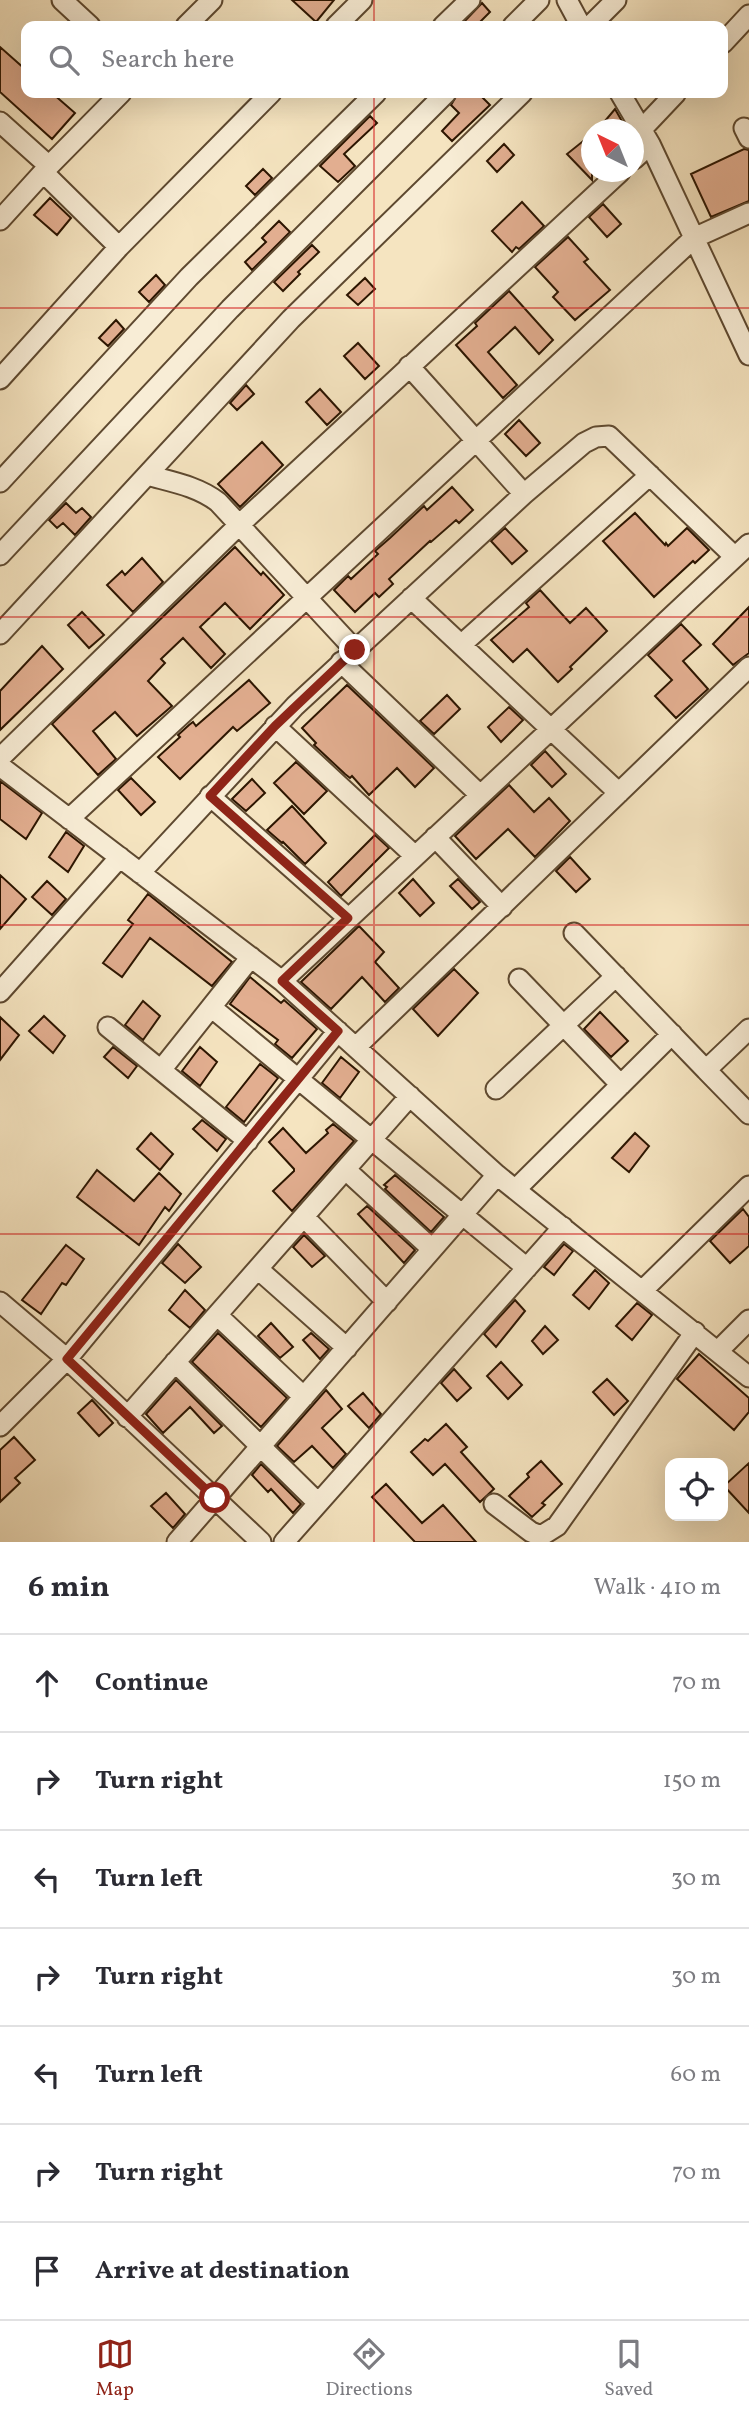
<!DOCTYPE html>
<meta charset="utf-8">
<style>
:root{--surface:#fff;--page:#f2f2f3;--text:#2b2b33;--muted:#7c7c81;--line:#e1e1e2;--accent:#8f2418}
body{margin:0;font-family:Vollkorn,serif;background:var(--page);color:var(--text)}
.controls{position:absolute;right:21px;bottom:21px;display:grid;overflow:hidden;border-radius:14px;box-shadow:0 7px 28px #0002}
.controls button{width:63px;height:63px;display:grid;place-items:center;padding:0;border:0;border-bottom:2px solid var(--line);background:var(--surface);color:var(--text);font:35px sans-serif}
.compass{position:absolute;left:581px;top:119px;width:63px;height:63px;border-radius:50%;background:var(--surface);box-shadow:0 7px 28px #0002;rotate:317deg}
.stop{position:absolute;width:21px;height:21px;margin:-16px;border:5px solid #8f2418;border-radius:50%;background:#fff}
.stop.end{background:#8f2418;border-color:#fff;box-shadow:0 2px 7px #0008}
.list{margin:0;padding:0;list-style:none}
h2{display:flex;justify-content:space-between;align-items:center;height:91px;margin:0;padding:0 28px;font-size:30px}
h2 small{font-size:23px;font-weight:400;color:var(--muted)}
.list li{display:grid;grid-template-columns:46px 1fr auto;gap:21px;align-items:center;box-sizing:border-box;height:98px;padding:0 28px;border-top:2px solid var(--line)}
.list b{display:block;font-size:26px;white-space:nowrap}
.list em{font-size:23px;font-style:normal;color:var(--muted)}
.icon{flex:none;width:38px;height:38px;fill:none;stroke:currentColor;stroke-width:2;stroke-linecap:round;stroke-linejoin:round}
.map{position:relative;flex:none;width:749px;height:1542px;overflow:hidden}
.search{position:absolute;background:var(--surface);box-shadow:0 7px 28px #0002;left:21px;right:21px;top:21px;height:77px;display:flex;align-items:center;gap:18px;box-sizing:border-box;padding:0 24px;border-radius:14px;color:var(--muted);font-size:26px}
.sheet{height:777px;background:var(--surface)}
nav{display:flex;justify-content:space-around;align-items:center;box-sizing:border-box;height:98px;border-top:2px solid var(--line);background:var(--surface);font-size:19px;color:var(--muted)}
nav a{display:grid;justify-items:center;gap:4px}
nav .on{color:var(--accent)}
.map>svg:first-child{display:block}
.building{fill:#e2ae90;stroke:#2c1500;stroke-width:2}
.lines{fill:none;stroke-linecap:round;stroke-linejoin:round}
.minor-casing{stroke:#5e4930;stroke-width:23}
.minor{stroke:#f8edd6;stroke-width:19}
.route{stroke:#8f2418;stroke-width:9}
.grid{fill:none;stroke:#d62828;stroke-width:2;stroke-opacity:0.55}
</style>
<div class="map">
<svg width="749" height="1542" viewBox="0 0 749 1542">
<rect width="100%" height="100%" fill="#f5e4c0"/>
<filter id="stains"><feTurbulence type="fractalNoise" baseFrequency=".00286" numOctaves="4"/><feColorMatrix values="0 0 0 0 .2 0 0 0 0 .09 0 0 0 0 .02 0 0 0 .5 -.17"/></filter>
<radialGradient id="worn" r=".72"><stop offset=".6" stop-color="#630" stop-opacity="0"/><stop offset="1" stop-color="#630" stop-opacity=".3"/></radialGradient>
<path class="building" d="M292,0H334L316,22Z
M482,3L490,12L476,26H460Z
M0,47L26,70V93H52L75,113L52,139L0,92Z
M458,93H478L490,105L452,141L442,131L459,113L451,105Z
M615,109L627,130H596L605,121Z
M370,116L377,123L344,154L355,166L338,182L320,166Z
M592,134V180L567,154Z
M504,144L514,155L497,172L487,161Z
M744,149L749,150V201L711,217L691,174Z
M263,169L272,178L255,195L246,186Z
M50,198L71,218L57,235L34,215Z
M522,202L544,226L519,249L516,247L512,252L492,231Z
M603,204L621,224L607,237L589,217Z
M279,221L290,232L252,270L245,262L266,242L262,238Z
M568,237L588,259L584,262L610,290L575,320L553,297L558,292L535,267Z
M312,245L319,252L298,272L300,274L283,291L274,282Z
M156,275L165,285L149,302L139,292Z
M365,278L375,289L358,305L347,295Z
M509,291L553,340L539,354L515,327L488,352L517,385L503,398L456,345L477,326L475,323Z
M116,320L124,329L108,346L99,338Z
M358,343L379,366L365,379L344,356Z
M246,385L254,394L237,410L230,403Z
M320,389L341,412L327,425L306,402Z
M519,420L540,443L526,456L505,434Z
M262,442L283,465L240,507L218,484Z
M452,487L473,510L459,523L456,520L431,542L430,541L389,579L393,584L379,597L375,593L355,612L334,590L348,576L351,579L378,554L375,551L390,538L424,506L427,510Z
M66,503L76,513L82,508L91,517L75,535L63,523L57,528L49,520Z
M635,513L665,545L666,543L668,546L687,528L709,550L695,563L693,561L654,597L603,541Z
M505,528L527,551L512,564L491,541Z
M235,547L261,575L263,572L284,595L250,629L225,603L200,627L225,654L211,668L183,638L161,659L165,663L148,681L172,706L137,736L115,712L93,731L116,759L98,775L52,724Z
M142,558L163,582L133,612L107,585L122,571L125,575Z
M540,590L570,623L586,608L607,631L570,667L572,669L558,682L527,649L513,662L491,640L529,607L526,603Z
M749,607V653L733,665L713,644Z
M82,612L104,635L89,648L68,625Z
M681,624L701,645L683,661L708,689L676,718L655,696L672,680L648,655Z
M42,646L63,669L0,730V691Z
M249,680L270,703L237,731L233,727L180,779L158,757L180,737L178,735L189,725L193,722L196,726Z
M347,685L434,768L415,787L397,768L369,795L352,776L350,778L345,774L314,745L316,743L302,728Z
M447,695L460,709L434,734L420,721Z
M509,707L523,720L501,742L488,727Z
M545,751L566,774L552,787L531,765Z
M296,762L327,791L304,814L274,783Z
M131,778L155,802L141,815L118,790Z
M252,779L265,793L246,811L232,799Z
M0,781L42,813L26,839L0,819Z
M509,785L534,812L549,798L570,821L535,857L508,829L476,859L455,836Z
M292,806L326,843L305,864L283,842L282,843L267,830Z
M66,832L84,846L68,872L49,857Z
M375,835L389,848L341,896L328,882Z
M570,857L590,879L576,892L556,871Z
M0,875L26,899L0,929Z
M413,879L434,903L420,916L399,893Z
M458,879L480,902L472,909L450,886Z
M47,881L66,899L52,915L32,897Z
M148,894L232,962L212,986L150,938L122,977L103,963L133,924L128,920Z
M359,926L384,952L375,962L399,988L385,1002L362,977L331,1009L301,982Z
M454,969L478,993L438,1036L413,1009Z
M250,977L281,1003L284,1000L317,1029L292,1058L275,1044L278,1040L230,1004Z
M143,1001L160,1016L143,1040L125,1025Z
M600,1012L628,1041L611,1057L584,1029Z
M44,1016L65,1036L53,1053L29,1031Z
M0,1017L19,1035L0,1060Z
M113,1047L137,1066L128,1078L104,1057Z
M200,1047L217,1062L200,1086L182,1071Z
M341,1057L359,1072L340,1098L322,1083Z
M260,1064L278,1078L244,1122L226,1107Z
M202,1120L226,1139L217,1151L193,1129Z
M333,1124L354,1141L292,1211L273,1191L294,1171V1169L269,1142L283,1128L306,1153L328,1133L326,1130Z
M151,1133L173,1154L160,1170L137,1149Z
M635,1133L649,1146L629,1172L612,1158Z
M97,1170L134,1201L159,1173L181,1194L169,1211L165,1207L139,1245L77,1197Z
M395,1175L444,1217L431,1232L385,1189L387,1187L384,1185Z
M367,1206L415,1250L404,1263L358,1214Z
M743,1209L749,1217V1246L730,1263L710,1241Z
M304,1235L325,1256L312,1267L293,1247Z
M178,1244L201,1267L185,1283L162,1263Z
M564,1244L573,1251L554,1275L544,1267Z
M66,1245L84,1259L66,1285L62,1283L41,1314L22,1300Z
M595,1270L609,1283L589,1309L573,1295Z
M185,1290L205,1310L190,1328L169,1310Z
M515,1300L525,1311L496,1347L484,1334Z
M637,1303L652,1315L632,1340L616,1326Z
M271,1323L293,1347L280,1358L258,1336Z
M545,1326L558,1340L543,1354L532,1341Z
M218,1333L287,1398L261,1427L192,1362Z
M311,1333L329,1349L320,1359L303,1340Z
M699,1354L749,1398V1412L734,1430L677,1379Z
M501,1362L522,1385L508,1399L487,1376Z
M454,1369L471,1388L457,1401L441,1383Z
M607,1379L628,1401L614,1415L593,1392Z
M176,1380L222,1426L214,1433L190,1407L163,1433L146,1414Z
M326,1390L342,1409L322,1428L346,1454L333,1468L312,1446L294,1462L277,1446Z
M363,1393L381,1414L369,1428L348,1406Z
M92,1400L113,1423L99,1436L78,1413Z
M446,1424L467,1447L461,1452L494,1489L480,1502L445,1464L433,1475L411,1452L425,1439L428,1441Z
M14,1437L35,1460L15,1478L20,1483L0,1502V1450Z
M541,1461L562,1484L542,1503L545,1505L532,1517L509,1496L529,1477L527,1474Z
M749,1463V1513L724,1486Z
M261,1464L301,1504L293,1513L271,1489L268,1492L252,1475Z
M386,1484L422,1523L443,1505L476,1542H415L372,1497Z
M166,1493L185,1514L173,1528L151,1506Z"/>
<g class="lines">
<defs>
<path id="minor" d="M62,0L90,26
M567,0L581,26
M186,26L212,0
M336,26L362,0
M443,26L470,0
M513,26L539,0
M590,26L616,0
M723,43L749,15
M620,93L650,144L749,355
M0,122L49,166
M744,128L749,138
M641,130L676,93
M634,159L650,144
M43,172L119,247
M0,220L49,166L121,93
M409,366L524,494
M0,379L119,247L271,93
M147,475C172,482 197,486 218,502L355,650
M0,482L189,277L376,93
M0,555L230,309L446,93
M411,598L619,793
M0,634L291,319L522,93
M461,645L650,475
M341,662L480,795
M275,726L415,856
M0,758L239,525L620,172
M0,766L282,981L497,1175L749,1377
M210,796L348,918
M69,819L694,238L749,213
M435,837L502,907
M140,873L295,706L524,494L584,443L596,437L609,436L735,557
M574,933L706,1070
M519,979L621,1085
M282,981L749,544
M0,992L120,857
M211,1007L527,1268
M108,1027L248,1141
M749,1029L706,1070L749,1114
M356,1047L749,667
M161,1070L251,957
M496,1089L616,976
M346,1170L432,1249
M516,1189L672,1034
M304,1217L387,1302
M258,1269L347,1348
M643,1290L749,1186
M0,1302L67,1359L261,1542
M217,1315L304,1397
M718,1351L749,1320
M175,1362L318,1503
M127,1417L410,1096
M0,1426L67,1359L338,1031
M494,1504L531,1532L541,1536L557,1526L695,1332
M177,1542L497,1175
M284,1542L563,1227"/>
</defs>
<use href="#minor" class="minor-casing"/>
<use href="#minor" class="minor"/>
</g>
<g class="lines">
<path class="route" d="M215,1498L67,1359L338,1031L282,981L348,918L210,796L275,726L355,650"/>
</g>
<path class="grid" d="M374,0V26M374,93V1542M0,308H749M0,617H749M0,925H749M0,1234H749"/>
<rect width="100%" height="100%" filter="url(#stains)"/>
<rect width="100%" height="100%" fill="url(#worn)"/>
</svg>
<div class="controls">
<button><svg class="icon" aria-label="locate" viewBox="0 0 24 24"><circle cx="12" cy="12" r="6"/><path d="M12 2v4M12 18v4M2 12h4M18 12h4"/></svg></button>
</div>
<svg class="compass" viewBox="-18 -18 36 36"><path d="M0-13l5 13h-10z" fill="#e53935"/><path d="M0 13l5-13h-10z" fill="#7c7c81"/></svg>
<div class="stop" style="left:215px;top:1498px"></div>
<div class="stop end" style="left:355px;top:650px"></div>
<div class="search"><svg class="icon" aria-label="search" viewBox="0 0 24 24"><circle cx="10" cy="10" r="6"/><path d="M15 15l6 6"/></svg>Search here</div>
</div>
<section class="sheet">
<h2>6 min<small>Walk · 410 m</small></h2>
<ul class="list">
<li><svg class="icon" aria-label="ahead" viewBox="0 0 24 24"><path d="M12 20V5M6 11l6-6 6 6"/></svg><div><b>Continue</b></div><em>70 m</em></li>
<li><svg class="icon" aria-label="right" viewBox="0 0 24 24"><path d="M7 20v-9h11M14 6l5 5-5 5"/></svg><div><b>Turn right</b></div><em>150 m</em></li>
<li><svg class="icon" aria-label="left" viewBox="0 0 24 24"><path d="M17 20v-9H6M10 6l-5 5 5 5"/></svg><div><b>Turn left</b></div><em>30 m</em></li>
<li><svg class="icon" aria-label="right" viewBox="0 0 24 24"><path d="M7 20v-9h11M14 6l5 5-5 5"/></svg><div><b>Turn right</b></div><em>30 m</em></li>
<li><svg class="icon" aria-label="left" viewBox="0 0 24 24"><path d="M17 20v-9H6M10 6l-5 5 5 5"/></svg><div><b>Turn left</b></div><em>60 m</em></li>
<li><svg class="icon" aria-label="right" viewBox="0 0 24 24"><path d="M7 20v-9h11M14 6l5 5-5 5"/></svg><div><b>Turn right</b></div><em>70 m</em></li>
<li><svg class="icon" aria-label="arrive" viewBox="0 0 24 24"><path d="M6 21V4h12l-3 4 3 4H6"/></svg><div><b>Arrive at destination</b></div></li>
</ul>
</section>
<nav>
<a class="on"><svg class="icon" aria-label="map" viewBox="0 0 24 24"><path d="M3 6l6-2 6 2 6-2v14l-6 2-6-2-6 2zM9 4v14M15 6v14"/></svg>Map</a>
<a><svg class="icon" aria-label="directions" viewBox="0 0 24 24"><path d="M12 3l9 9-9 9-9-9zM9 14v-3h6M13 9l2 2-2 2"/></svg>Directions</a>
<a><svg class="icon" aria-label="saved" viewBox="0 0 24 24"><path d="M7 4h10v16l-5-4-5 4z"/></svg>Saved</a>
</nav>
